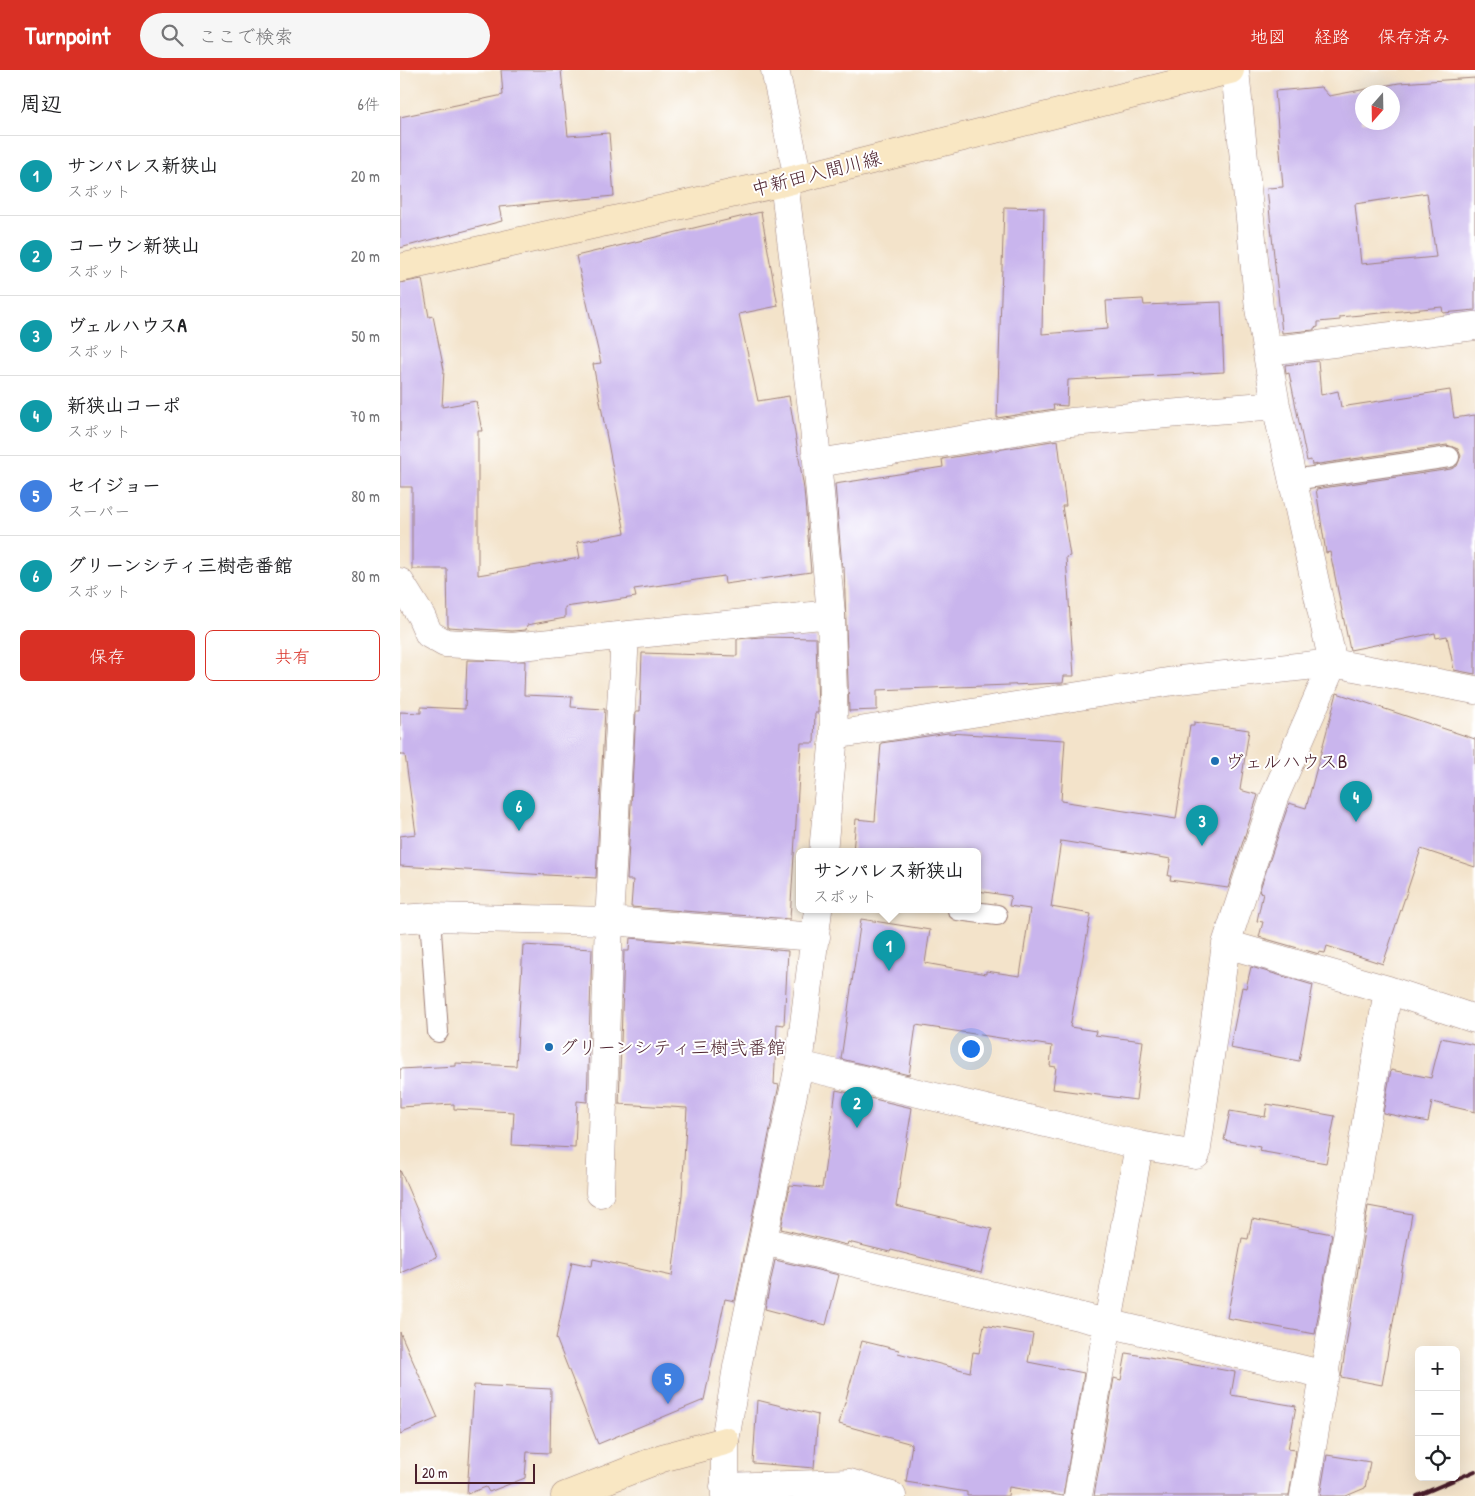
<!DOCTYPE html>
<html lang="ja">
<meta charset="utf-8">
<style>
:root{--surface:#fff;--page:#f6f6f6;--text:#202124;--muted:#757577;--line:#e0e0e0;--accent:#d93025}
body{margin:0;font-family:"Patrick Hand","Klee One",sans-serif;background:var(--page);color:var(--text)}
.controls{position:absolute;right:15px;bottom:15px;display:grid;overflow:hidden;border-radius:8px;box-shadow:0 5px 20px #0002}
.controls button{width:45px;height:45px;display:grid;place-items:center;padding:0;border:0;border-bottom:1px solid var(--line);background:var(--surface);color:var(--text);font:25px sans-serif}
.compass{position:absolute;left:955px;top:15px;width:45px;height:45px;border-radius:50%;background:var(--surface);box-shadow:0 5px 20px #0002;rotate:200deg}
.scale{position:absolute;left:15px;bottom:12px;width:120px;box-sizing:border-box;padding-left:5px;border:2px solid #4a1f2b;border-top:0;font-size:14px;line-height:18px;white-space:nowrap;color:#4a1f2b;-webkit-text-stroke:4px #fff;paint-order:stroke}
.you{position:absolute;left:570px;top:978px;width:18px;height:18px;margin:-12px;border:4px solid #fff;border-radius:50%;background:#1a73e8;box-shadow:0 0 0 8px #1a73e833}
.badge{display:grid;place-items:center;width:32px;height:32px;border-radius:50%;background:var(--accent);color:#fff;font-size:16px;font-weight:700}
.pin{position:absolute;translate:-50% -41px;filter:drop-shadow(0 1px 2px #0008)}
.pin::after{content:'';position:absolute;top:26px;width:18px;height:15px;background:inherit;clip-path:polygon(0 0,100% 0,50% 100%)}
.popup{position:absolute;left:396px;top:778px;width:185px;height:65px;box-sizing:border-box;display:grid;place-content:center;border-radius:8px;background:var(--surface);filter:drop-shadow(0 1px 4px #0005);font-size:16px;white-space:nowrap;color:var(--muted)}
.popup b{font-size:19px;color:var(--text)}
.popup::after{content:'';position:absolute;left:50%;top:100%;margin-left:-10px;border:10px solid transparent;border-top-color:var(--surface)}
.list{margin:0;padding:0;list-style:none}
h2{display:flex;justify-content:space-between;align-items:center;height:65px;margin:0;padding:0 20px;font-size:21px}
h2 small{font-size:16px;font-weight:400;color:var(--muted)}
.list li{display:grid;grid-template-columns:32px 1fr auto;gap:15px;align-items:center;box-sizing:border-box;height:80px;padding:0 20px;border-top:1px solid var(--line)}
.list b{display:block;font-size:19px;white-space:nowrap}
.list p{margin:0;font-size:16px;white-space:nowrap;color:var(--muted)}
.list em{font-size:16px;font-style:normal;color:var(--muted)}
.actions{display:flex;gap:10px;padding:15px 20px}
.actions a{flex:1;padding:11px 0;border:1px solid var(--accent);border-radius:8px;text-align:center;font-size:18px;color:var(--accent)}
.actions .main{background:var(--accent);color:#fff}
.icon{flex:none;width:28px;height:28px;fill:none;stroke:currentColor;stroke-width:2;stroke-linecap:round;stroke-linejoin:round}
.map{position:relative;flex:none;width:1075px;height:1426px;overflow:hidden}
header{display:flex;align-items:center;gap:30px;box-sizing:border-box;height:70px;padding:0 25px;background:var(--accent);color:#fff}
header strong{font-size:24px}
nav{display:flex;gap:28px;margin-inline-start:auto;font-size:18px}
.search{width:350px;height:45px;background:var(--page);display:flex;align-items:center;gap:12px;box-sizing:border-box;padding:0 18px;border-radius:28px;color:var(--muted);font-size:19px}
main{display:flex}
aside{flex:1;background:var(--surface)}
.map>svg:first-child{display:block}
.building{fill:#c9b5ed;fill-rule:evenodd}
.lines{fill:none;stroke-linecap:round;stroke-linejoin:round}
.lane-casing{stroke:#9e817a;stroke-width:22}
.street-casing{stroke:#9e817a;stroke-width:29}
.secondary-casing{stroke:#9e817a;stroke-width:29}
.lane{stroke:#fff;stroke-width:20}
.street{stroke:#fff;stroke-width:28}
.secondary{stroke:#f9e7c3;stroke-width:28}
.rail{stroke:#4a1f2b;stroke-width:4}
.poi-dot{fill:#1f6fb2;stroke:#fff;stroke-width:2}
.labels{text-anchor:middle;stroke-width:4;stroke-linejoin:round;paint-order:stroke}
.street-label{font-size:19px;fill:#4a1f2b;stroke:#fff}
.poi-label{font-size:19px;fill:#4a1f2b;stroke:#fff;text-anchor:start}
</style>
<header>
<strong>Turnpoint</strong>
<div class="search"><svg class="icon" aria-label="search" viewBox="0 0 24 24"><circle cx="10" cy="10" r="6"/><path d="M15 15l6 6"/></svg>ここで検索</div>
<nav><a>地図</a><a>経路</a><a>保存済み</a></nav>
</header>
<main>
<aside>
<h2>周辺<small>6件</small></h2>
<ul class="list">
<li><span class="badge" style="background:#0f9aa8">1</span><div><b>サンパレス新狭山</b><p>スポット</p></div><em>20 m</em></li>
<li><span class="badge" style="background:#0f9aa8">2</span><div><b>コーウン新狭山</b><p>スポット</p></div><em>20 m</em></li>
<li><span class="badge" style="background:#0f9aa8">3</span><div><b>ヴェルハウスA</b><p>スポット</p></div><em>50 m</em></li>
<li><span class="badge" style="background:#0f9aa8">4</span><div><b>新狭山コーポ</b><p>スポット</p></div><em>70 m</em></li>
<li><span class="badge" style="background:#3f7fe0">5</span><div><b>セイジョー</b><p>スーパー</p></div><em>80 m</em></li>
<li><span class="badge" style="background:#0f9aa8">6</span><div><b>グリーンシティ三樹壱番館</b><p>スポット</p></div><em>80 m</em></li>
</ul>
<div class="actions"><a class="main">保存</a><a>共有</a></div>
</aside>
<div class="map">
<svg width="1075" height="1426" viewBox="0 0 1075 1426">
<rect width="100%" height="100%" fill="#fff"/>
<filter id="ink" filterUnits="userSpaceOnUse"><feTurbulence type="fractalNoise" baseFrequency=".02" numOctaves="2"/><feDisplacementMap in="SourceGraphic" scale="10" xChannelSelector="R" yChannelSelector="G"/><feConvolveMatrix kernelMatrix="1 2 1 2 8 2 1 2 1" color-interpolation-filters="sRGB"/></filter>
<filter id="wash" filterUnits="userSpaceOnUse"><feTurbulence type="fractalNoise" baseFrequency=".0096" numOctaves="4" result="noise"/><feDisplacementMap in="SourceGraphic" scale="20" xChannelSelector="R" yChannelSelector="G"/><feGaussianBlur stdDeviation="1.12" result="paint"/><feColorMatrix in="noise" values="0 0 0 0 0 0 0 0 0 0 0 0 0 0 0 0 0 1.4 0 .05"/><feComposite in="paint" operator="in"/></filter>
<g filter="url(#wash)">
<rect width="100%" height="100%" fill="#f3e3ca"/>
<g id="blocks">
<path class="building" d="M101,0H161L168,66L209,63L214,126L99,137L102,151L0,178V47L103,25Z
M1075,8V240L1043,243L1042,237L940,247V250L918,252V257L914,258V260L882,263L867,118L883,117L875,21L921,17L929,26L999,13ZM962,22H992V52H962ZM1027,123L1036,187L961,194L955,134Z
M604,137L644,138L642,264L708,259L706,231L743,229L744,235L821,232L824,302L668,310L667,336L653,335L654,339L597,348Z
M361,142L378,236L339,244L358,331L389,326L404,419L411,502L325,514L324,506L234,519L236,527L165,537V548L127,555L126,560L112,561L48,557L47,499H12V417H0V213L22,209L29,247L33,246L44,300L42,337L76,331L82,361H78V505L180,488L177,472L225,463L193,294L201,293L176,186Z
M918,291L921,325L938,321L941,337L1050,320L1054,348L1075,345V604L1054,600L1047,566L1036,568L1035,563L950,580L930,482L926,483L916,419L1051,399L1057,396L1061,386L1058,379L1047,375L912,395L911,390L907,391L889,303L886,304L885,295Z
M658,370L666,436H662L670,486L666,487L674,606H664L663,613L477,620V640L449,641L444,497H442L435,414L543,397L542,389Z
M361,567L416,568L418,643H415L414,673H401L390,849L231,837L233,810H227L236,641H240L242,583L337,586V569Z
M67,590L125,591L124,625L172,627L171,637L205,639L196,808L0,796V766L16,764L5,685H0V642L21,643V637L65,639Z
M937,623L1075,669V797L1021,779L983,894L927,876L925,883L919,882V884L859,867L863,852L857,851L863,823L859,822L889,733L906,738Z
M794,652L849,660L840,720L858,725L828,818L770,810L771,806H768L771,789L661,771L651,837L691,844L670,957L696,961L695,965L743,971L736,1030L653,1019L656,997L650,996L652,976L516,955L509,1005L441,989L461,849L530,860L525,893L586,904V901L620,906L630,839L609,836L611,826L578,821V782H453L456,749L475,751L481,673L548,663L665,670L661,731L776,749L790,655H794Z
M230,868L388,881L384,955L377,954L374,1014L379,1015L335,1231L325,1229L304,1330L198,1374L156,1268L172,1192L192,1196L193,1189L272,1206L282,1125L287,1038L219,1034L224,881H229Z
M123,875L192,879L187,1032L177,1031L175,1078L112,1075L114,1042L54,1039V1034L0,1037V999L56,996V993L116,996Z
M851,897L913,915L899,991L830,978L842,917L846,918Z
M1041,968L1075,975V1042L1032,1032L1028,1052L983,1043L991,1000L1031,1008Z
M436,1020L512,1038L496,1136L592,1159L581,1203L491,1180L490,1182L448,1172L447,1175L381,1159L390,1115L422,1118Z
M867,1034L935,1046L926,1093L859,1081L860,1077L824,1070L830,1041L865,1047Z
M0,1100L37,1187L0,1203Z
M968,1136L1012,1144L982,1315L941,1307Z
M852,1149L932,1164L915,1264L827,1248L842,1168L848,1169Z
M375,1190L439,1205L426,1255L365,1239Z
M584,1255L633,1264L628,1292L684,1303L663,1426L609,1417L608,1426H567V1422L506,1412L512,1374L439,1354L462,1271L499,1280L498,1283L570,1302L573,1282L579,1283Z
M0,1262L38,1348L0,1364Z
M726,1283L835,1302L831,1325L896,1336L888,1379L896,1380L889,1426H694L714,1308L721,1310Z
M74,1315L151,1319L150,1383L127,1382L125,1408L89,1422L86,1417L67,1424Z
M357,1330L418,1345L414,1398L353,1393Z
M927,1385L970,1392L965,1418L946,1426H920Z"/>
</g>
</g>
<g filter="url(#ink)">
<use href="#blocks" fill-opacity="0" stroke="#9e817a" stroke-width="1"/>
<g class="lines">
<defs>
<path id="lane" d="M893,410L1049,387
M558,840L597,845
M30,847L38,962"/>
<path id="street" d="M375,0L398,108
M384,112L413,347L431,544L434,665L423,782
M867,281L1075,256
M418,393L671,352L876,335
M0,512L21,546L29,564L45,573L112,577L431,544
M434,665L780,610L933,593L1075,620
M0,849L30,847L209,851L416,867
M826,874L988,920L1075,949
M399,995L739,1075L796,1085L826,874L874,728L933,593L876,335L859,238L835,0
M200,1123L209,851L225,566
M363,1171L926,1305
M324,1417L450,1413L492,1426
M325,1426V1371L337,1297L399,995L418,840
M678,1426L739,1075
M904,1426L988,920"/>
<path id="secondary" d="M0,198L384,112L830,0
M165,1426L262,1388L325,1371"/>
</defs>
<use href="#lane" class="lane-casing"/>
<use href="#street" class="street-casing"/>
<use href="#secondary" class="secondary-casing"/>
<use href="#lane" class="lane"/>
<use href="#street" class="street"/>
<use href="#secondary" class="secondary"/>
<path class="rail" d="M1017,1426L1075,1401"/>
</g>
</g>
<g class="poi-dot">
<circle cx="815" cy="691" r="5"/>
<circle cx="149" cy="977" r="5"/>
</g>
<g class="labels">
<g class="street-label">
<text transform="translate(416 103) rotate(-14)" y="7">中新田入間川線</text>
</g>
<g class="poi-label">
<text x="825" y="698">ヴェルハウスB</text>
<text x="159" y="984">グリーンシティ三樹弐番館</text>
</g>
</g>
</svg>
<div class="controls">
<button>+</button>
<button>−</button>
<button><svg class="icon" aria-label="locate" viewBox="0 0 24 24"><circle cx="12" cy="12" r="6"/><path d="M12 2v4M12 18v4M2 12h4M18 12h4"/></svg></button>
</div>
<svg class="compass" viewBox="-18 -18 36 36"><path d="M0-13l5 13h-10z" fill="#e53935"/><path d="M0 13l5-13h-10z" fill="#757577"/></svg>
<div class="scale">20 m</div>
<div class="you"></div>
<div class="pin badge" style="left:489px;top:901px;background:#0f9aa8">1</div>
<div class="popup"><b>サンパレス新狭山</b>スポット</div>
<div class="pin badge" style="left:457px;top:1058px;background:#0f9aa8">2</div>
<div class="pin badge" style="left:802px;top:776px;background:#0f9aa8">3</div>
<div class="pin badge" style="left:956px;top:752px;background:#0f9aa8">4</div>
<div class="pin badge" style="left:268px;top:1334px;background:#3f7fe0">5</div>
<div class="pin badge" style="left:119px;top:761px;background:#0f9aa8">6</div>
</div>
</main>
